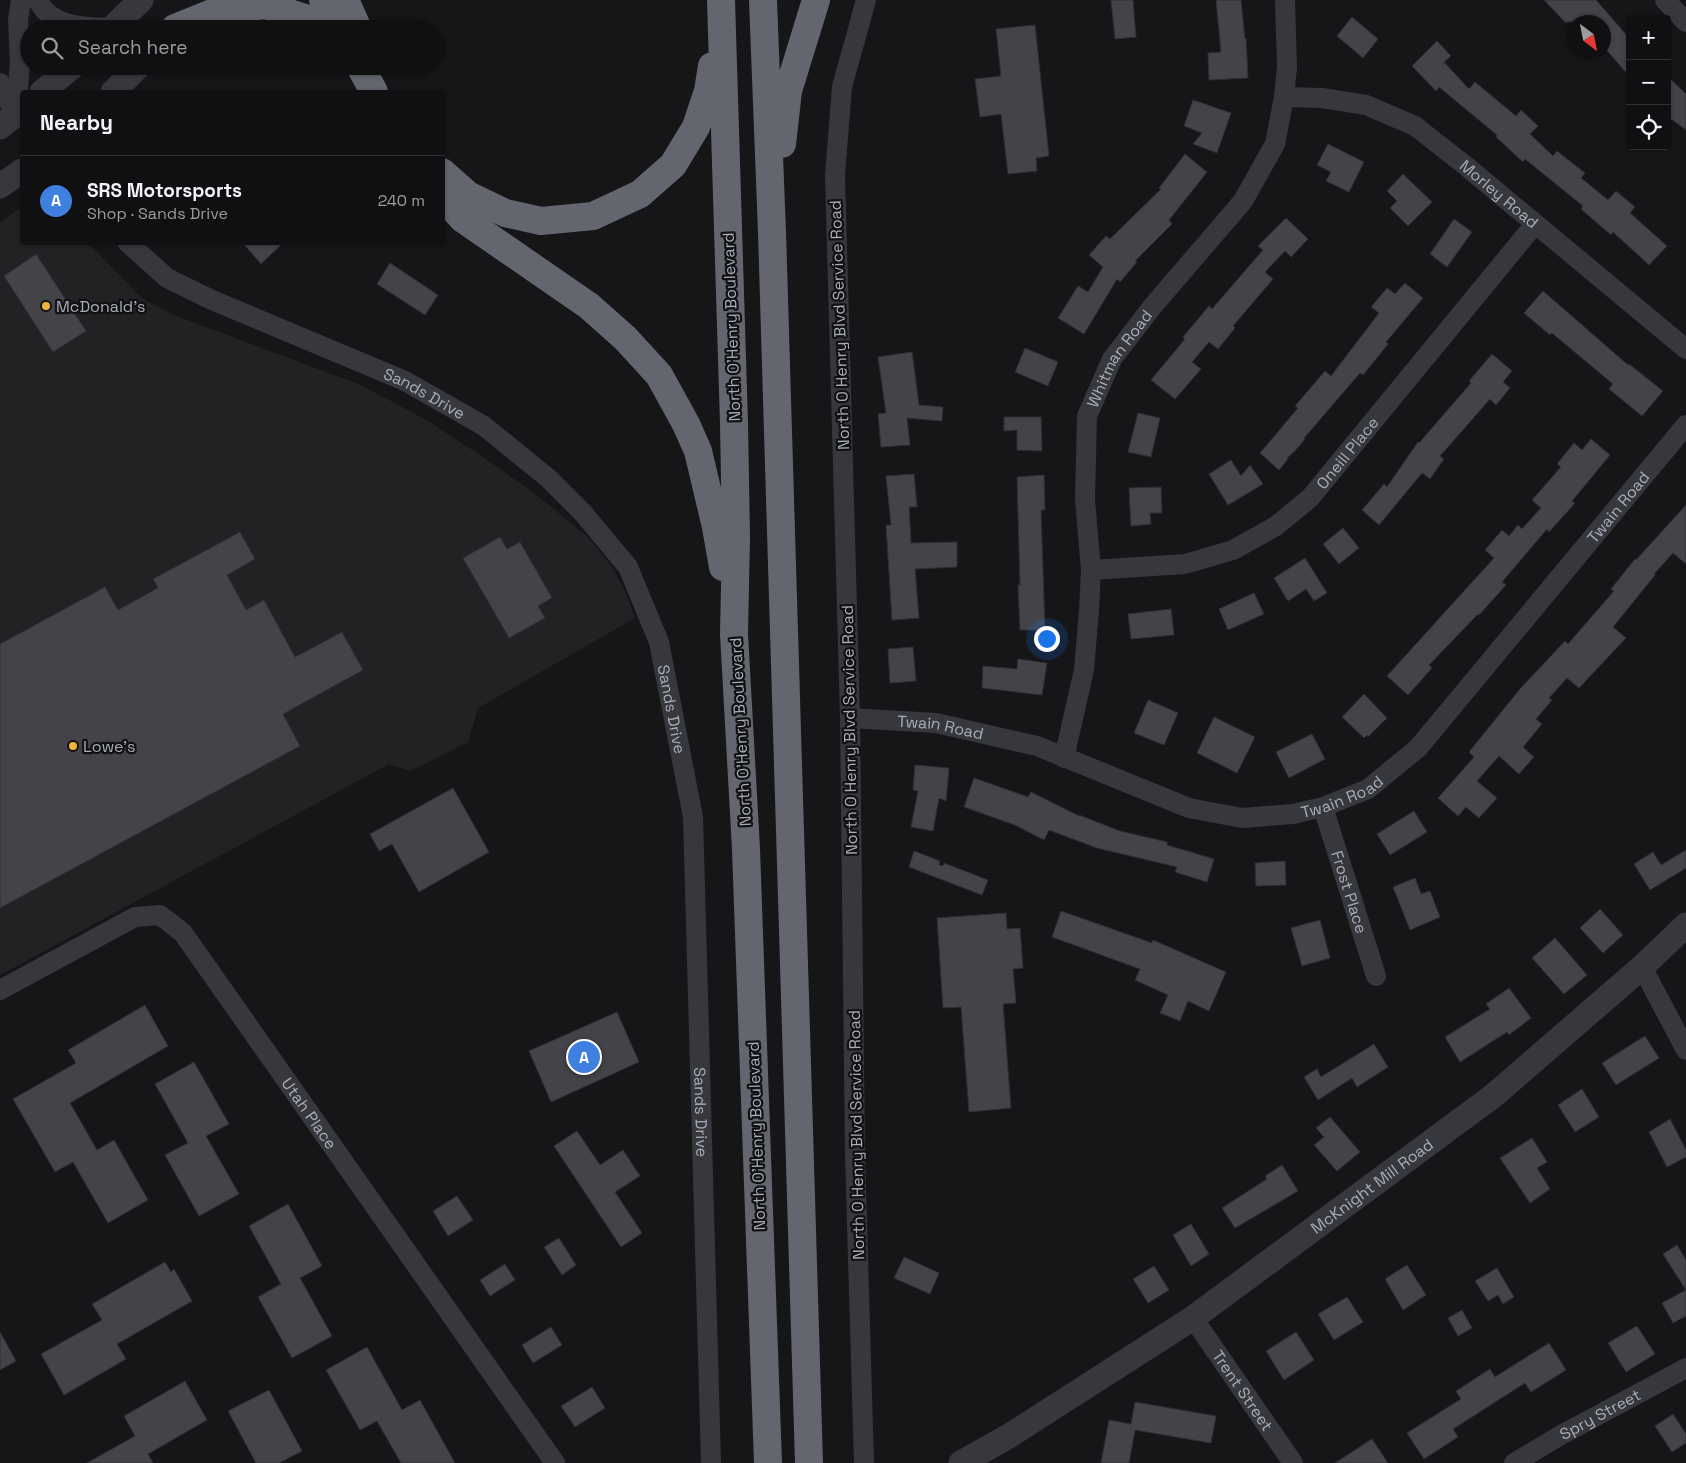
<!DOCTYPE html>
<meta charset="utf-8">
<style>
:root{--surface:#101012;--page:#19191b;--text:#f1f3f6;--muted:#9c9d9f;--line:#303032;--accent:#b45309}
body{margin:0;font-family:"Space Grotesk",sans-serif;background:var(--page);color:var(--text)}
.controls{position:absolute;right:15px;top:15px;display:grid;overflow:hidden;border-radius:5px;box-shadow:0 1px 4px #0004}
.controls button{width:45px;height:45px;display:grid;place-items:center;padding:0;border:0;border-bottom:1px solid var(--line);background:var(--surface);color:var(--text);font:25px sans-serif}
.compass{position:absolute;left:1566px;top:15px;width:45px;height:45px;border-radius:50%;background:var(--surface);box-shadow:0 1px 4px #0004;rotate:148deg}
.you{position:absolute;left:1046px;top:638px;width:18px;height:18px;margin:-12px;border:4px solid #fff;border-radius:50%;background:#1a73e8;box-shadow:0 0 0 8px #1a73e833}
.badge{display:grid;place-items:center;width:32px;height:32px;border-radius:50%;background:var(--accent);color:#fff;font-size:16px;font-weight:700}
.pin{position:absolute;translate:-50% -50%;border:2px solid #fff;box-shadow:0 1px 5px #0006}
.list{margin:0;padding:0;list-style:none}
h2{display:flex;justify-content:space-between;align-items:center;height:65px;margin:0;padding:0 20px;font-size:21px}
h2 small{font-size:16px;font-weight:400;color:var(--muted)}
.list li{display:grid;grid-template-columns:32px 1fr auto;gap:15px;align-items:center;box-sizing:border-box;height:90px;padding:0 20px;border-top:1px solid var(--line)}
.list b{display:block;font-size:19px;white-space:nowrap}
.list p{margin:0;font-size:16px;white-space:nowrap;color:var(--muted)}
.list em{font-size:16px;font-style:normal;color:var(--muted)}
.icon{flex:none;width:28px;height:28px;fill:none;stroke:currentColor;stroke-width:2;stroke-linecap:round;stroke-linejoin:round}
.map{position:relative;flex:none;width:1686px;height:1463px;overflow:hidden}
.search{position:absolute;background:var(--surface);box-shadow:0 1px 4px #0004;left:20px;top:20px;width:425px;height:55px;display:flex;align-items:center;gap:12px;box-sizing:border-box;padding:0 18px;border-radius:28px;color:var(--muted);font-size:19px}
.panel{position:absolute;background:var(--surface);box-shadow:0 1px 4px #0004;left:20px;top:90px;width:425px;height:155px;border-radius:5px}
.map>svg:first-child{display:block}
.built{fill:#222225}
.building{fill:#434348;stroke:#303034}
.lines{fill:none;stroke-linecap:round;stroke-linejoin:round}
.minor{stroke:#37383d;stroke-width:20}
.tertiary{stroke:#37383d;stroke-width:25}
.motorway{stroke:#63666e;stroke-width:28}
.poi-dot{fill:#eeb338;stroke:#111113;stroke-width:2}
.labels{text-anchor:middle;stroke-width:4.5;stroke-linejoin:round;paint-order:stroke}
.street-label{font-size:16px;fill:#a9adb8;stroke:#111113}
.poi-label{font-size:16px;fill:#a9adb8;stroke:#111113;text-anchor:start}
</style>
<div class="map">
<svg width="1686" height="1463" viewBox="0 0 1686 1463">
<rect width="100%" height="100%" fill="#161618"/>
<path class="built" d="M22,207V242L88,243L143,299L174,315L361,385L428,421L483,457L533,492L589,538L612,567L625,591L635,618L478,708L468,742L411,771L389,764L0,975V222Z"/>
<path class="building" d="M1111,0H1133L1136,37L1115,39Z
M1216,0H1241L1245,39L1246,38L1248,78L1209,80L1208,53L1221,52Z
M1544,0H1596L1630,39V77L1604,47V22H1565Z
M1352,17L1378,39L1363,58L1337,36Z
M1035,25L1049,156L1036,158L1037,171L1008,174L1001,114L980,117L975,79L1001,76L996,29Z
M1437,41L1451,56L1444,62L1469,89L1475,82L1516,116L1521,110L1538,126L1530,134L1553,156L1557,151L1585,173L1581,178L1608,200L1616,191L1635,207L1630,213L1667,246L1649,265L1613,232L1611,235L1581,209L1583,206L1525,159L1523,162L1496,137L1497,135L1439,87L1436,91L1412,66Z
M1667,76L1686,94V130L1667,116Z
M1193,100L1231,113L1217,153L1193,144L1202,133L1184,126Z
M1328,144L1364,162L1349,192L1326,181L1331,172L1317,165Z
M1185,154L1207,172L1169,220L1172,224L1135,261L1137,262L1120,282L1117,279L1084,334L1058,318L1078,286L1088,292L1103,267L1089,255L1106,236L1110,239L1161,189L1159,188Z
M1403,174L1432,202L1408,226L1390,208L1397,201L1387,191Z
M1286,218L1308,239L1291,257L1285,251L1265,272L1273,279L1233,326L1235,328L1218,349L1209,342L1192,362L1201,369L1175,399L1151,380L1185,339L1183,337L1209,306L1212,309L1263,250L1258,246Z
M1454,219L1472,232L1447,267L1430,254Z
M242,242H284L261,264Z
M36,254L86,331L53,352L4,276Z
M390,263L438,295L425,315L377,284Z
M1405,283L1423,298L1386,342L1388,344L1363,375L1360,373L1304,438L1305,439L1294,452L1287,458L1288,459L1279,470L1260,453L1298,408L1295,406L1325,371L1331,376L1379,313L1371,307L1387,288L1395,294Z
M1543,291L1628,365L1629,364L1663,391L1642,416L1609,389L1613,384L1552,333L1550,335L1524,313Z
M1025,348L1058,362L1048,386L1015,372Z
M912,352L919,405L943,407L942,421L907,418L910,445L881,447L878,414L886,413L878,357Z
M1492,354L1512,371L1503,382L1510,388L1496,405L1490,399L1440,456L1444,459L1430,479L1422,473L1379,525L1362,510L1384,484L1387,487L1418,442L1419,443L1471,383L1469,381Z
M1138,413L1160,418L1151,457L1128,452Z
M1004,417H1041L1042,451L1017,450V430L1004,431Z
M1591,439L1610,455L1572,501L1575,503L1549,532L1547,529L1502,582L1506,585L1479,615L1478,614L1429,665L1432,668L1408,695L1387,676L1494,558L1485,550L1502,530L1509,536L1518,525L1522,529L1541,508L1532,500L1561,467L1557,464L1574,443L1582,450Z
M1231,460L1241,476L1250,465L1263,484L1228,505L1209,474Z
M914,474L917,507H909L911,543L957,542V567L915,569L919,618L892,620L886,525H891L886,476Z
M1044,475L1045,510H1041L1045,630H1020L1018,585H1020L1017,477Z
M1161,487L1162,513H1150L1151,524L1131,526L1129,488Z
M1686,505V564L1673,553L1654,574L1655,575L1613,627L1626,638L1579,688L1567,678L1549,698L1552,700L1536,719L1542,724L1523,747L1534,757L1519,774L1499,756L1477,781L1497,798L1479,818L1466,807L1458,816L1438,798L1474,757L1469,752L1520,689L1565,641L1568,644L1614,591L1611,589L1635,559L1636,560Z
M1343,528L1359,548L1339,564L1323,544Z
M240,532L255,559L227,575L246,610L264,600L295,657L342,632L363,670L283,714L300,746L0,908V644L105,587L118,610L158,588L153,579Z
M500,537L507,549L520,542L552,598L538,606L545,618L509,638L463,558Z
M1305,558L1327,593L1314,601L1306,589L1288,601L1274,578Z
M1254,593L1264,614L1228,630L1219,609Z
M1171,609L1174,635L1131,639L1128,614Z
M913,647L916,681L890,683L888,649Z
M1018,659L1047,663L1042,695L982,688L983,666L1017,669Z
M1364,694L1387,718L1368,737L1367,735L1364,738L1342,717Z
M1148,700L1178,713L1164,745L1134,733Z
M1214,717L1255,737L1237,773L1197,753Z
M1312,734L1325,759L1289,778L1276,752Z
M915,765L949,768L946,801L939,798L933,831L911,827L918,791L913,790Z
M974,778L1028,797L1031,792L1079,816V815L1120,831L1167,842V845L1214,859L1207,882L1175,872L1177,867L1097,848L1049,830L1044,840L1015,825L964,807Z
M453,788L489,852L419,892L392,844L379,851L370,834Z
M1414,811L1427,832L1390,855L1377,834Z
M1686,850V868L1650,890L1634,864L1653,852L1661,865Z
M914,851L940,861L939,865L943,866L944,863L988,880L982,895L909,867Z
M1285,861L1286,885L1256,886L1255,863Z
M1415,878L1421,894L1430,891L1440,917L1410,930L1393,887Z
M1600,909L1623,935L1603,953L1580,928Z
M1061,911L1152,943L1153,940L1226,972L1209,1011L1188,1001L1180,1021L1160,1013L1168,995L1135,980L1140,969L1052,937Z
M1006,913L1007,929L1020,928L1023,968L1013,969L1016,1003L1003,1004L1011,1108L969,1112L961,1007L943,1008L937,918Z
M1320,920L1330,958L1302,966L1291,928Z
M1555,938L1587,975L1564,994L1532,958Z
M1509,988L1531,1018L1509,1035L1507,1032L1460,1062L1445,1037L1490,1009L1486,1004Z
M145,1005L168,1046L70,1103L97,1150L114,1140L148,1200L108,1223L73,1162L55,1172L13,1099L76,1063L68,1050Z
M617,1012L639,1062L551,1102L529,1051Z
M1645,1036L1659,1058L1616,1085L1602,1063Z
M1374,1044L1388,1067L1357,1087L1352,1078L1318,1100L1304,1077L1317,1069L1321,1077Z
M194,1062L229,1124L206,1136L239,1194L199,1216L165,1155L188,1143L155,1084Z
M1582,1089L1599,1117L1575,1132L1558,1105Z
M1330,1117L1360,1152L1337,1171L1314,1145L1324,1137L1316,1128Z
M1670,1119L1686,1150V1157L1667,1167L1649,1132Z
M577,1131L600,1165L623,1150L640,1176L615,1192L642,1233L621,1247L554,1146Z
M1532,1138L1547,1162L1537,1168L1550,1189L1530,1203L1500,1158Z
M1282,1165L1298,1191L1235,1228L1222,1208L1267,1179L1265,1176Z
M457,1196L473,1220L448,1236L433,1211Z
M288,1204L322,1266L300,1278L332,1336L292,1358L258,1297L281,1284L249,1226Z
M1191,1224L1209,1254L1191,1266L1173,1235Z
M559,1238L576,1265L562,1275L544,1247Z
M1677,1245L1686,1260V1316L1673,1323L1662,1303L1686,1290L1663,1254Z
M904,1257L939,1273L930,1294L894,1278Z
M165,1262L171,1272L174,1269L192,1301L117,1344L126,1359L64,1395L41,1354L102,1320L92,1304Z
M505,1264L515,1280L490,1296L480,1280Z
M1407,1265L1426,1295L1403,1310L1385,1279Z
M1154,1266L1169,1290L1148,1303L1133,1279Z
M1497,1268L1514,1297L1503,1304L1498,1295L1488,1301L1475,1281Z
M1347,1297L1363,1322L1334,1340L1318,1314Z
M1462,1310L1472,1328L1458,1336L1448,1318Z
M1637,1326L1655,1354L1626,1372L1608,1343Z
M551,1327L562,1345L533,1363L522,1345Z
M0,1332L16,1361L0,1370Z
M1296,1332L1314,1360L1284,1380L1266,1351Z
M1549,1343L1566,1370L1531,1392L1525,1383L1453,1429L1458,1437L1424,1459L1407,1433L1461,1399L1456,1391L1490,1369L1495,1377Z
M367,1347L402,1410L420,1400L455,1463H401L377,1421L360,1430L326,1370Z
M185,1381L207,1420L148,1454L153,1463H87L135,1436L124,1416Z
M592,1387L605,1408L575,1427L561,1406Z
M269,1390L302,1451L279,1463H256L228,1411Z
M1135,1402L1216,1416L1211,1443L1135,1430L1129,1463H1101L1109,1420L1131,1424Z
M1673,1414L1686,1434V1443L1672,1452L1655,1426Z
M1372,1439L1388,1463H1335Z"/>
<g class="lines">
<g class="minor">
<path d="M38,0C51,28 85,27 111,28"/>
<path d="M1665,0L1686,22"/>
<path d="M0,83L15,115"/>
<path id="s1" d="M1284,97L1322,98L1366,105L1415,126L1466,166L1686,349"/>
<path d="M16,115L20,62L18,20L21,0"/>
<path id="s2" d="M127,242L167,278L212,300L405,381L484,426L548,478L583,513L628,567L659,642L693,817L711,1463"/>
<path id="s3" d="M1091,570L1185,564L1233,550L1276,526L1310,498L1535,224"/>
<path id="s4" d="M850,718L936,723L1037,746L1189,808L1242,818L1293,814L1323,807L1368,789L1418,748L1686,425"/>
<path id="s5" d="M1064,758L1084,670L1089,610L1091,570L1085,500L1087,416L1112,359L1152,307L1243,201L1275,144L1284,97L1287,67L1285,0"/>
<path id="s6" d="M1323,807L1376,976"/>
<path d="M1642,967L1686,1050"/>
<path id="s7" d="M0,990L135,917L160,915L183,933L555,1463"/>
<path id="s8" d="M1193,1318L1293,1463"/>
<path d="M864,1463L855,1154L850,718L835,175L842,87L866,0"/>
<path id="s9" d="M1514,1463L1561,1435L1686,1368"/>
</g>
<g class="tertiary">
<path d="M111,29L141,0"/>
<path d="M42,92L73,66"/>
<path d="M113,92L139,66"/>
<path d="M0,127L22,109"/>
<path d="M0,186L22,171"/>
<path id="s10" d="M961,1463L1009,1436L1193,1318L1493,1096L1642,967L1686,925"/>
</g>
<path class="motorway" d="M323,0L338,29
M345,0L358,29
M721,0L734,423L736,537L734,634L746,849L768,1463
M763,0L772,232L809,1463
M175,28L217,11L265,5L308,19L320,29
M360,66L374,92
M782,144L788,91L816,0
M442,172L468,195L505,213L541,221L593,216L640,194L673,165L696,127L708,91L712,66
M442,196L463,219L589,306L625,338L659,375L686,424L698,451L716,527L723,567"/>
</g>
<g class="poi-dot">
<circle cx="46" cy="306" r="5"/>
<circle cx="73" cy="746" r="5"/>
</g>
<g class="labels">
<g class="street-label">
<text dy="6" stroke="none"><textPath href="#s1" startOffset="244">Morley Road</textPath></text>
<text transform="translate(839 325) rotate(-92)" y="6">North O Henry Blvd Service Road</text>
<text transform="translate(731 327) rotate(-92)" y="6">North O'Henry Boulevard</text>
<text dy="6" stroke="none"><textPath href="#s5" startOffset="411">Whitman Road</textPath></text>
<text dy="6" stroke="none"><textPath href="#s2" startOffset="336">Sands Drive</textPath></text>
<text dy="6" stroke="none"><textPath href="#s3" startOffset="296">Oneill Place</textPath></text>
<text dy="6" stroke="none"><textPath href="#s4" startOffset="916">Twain Road</textPath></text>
<text dy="6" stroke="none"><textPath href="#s2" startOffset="756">Sands Drive</textPath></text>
<text dy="6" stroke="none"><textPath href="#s4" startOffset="91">Twain Road</textPath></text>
<text transform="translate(849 730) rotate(-91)" y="6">North O Henry Blvd Service Road</text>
<text transform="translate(740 732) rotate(-93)" y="6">North O'Henry Boulevard</text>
<text dy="6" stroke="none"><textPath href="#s4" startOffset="511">Twain Road</textPath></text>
<text dy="6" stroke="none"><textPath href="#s6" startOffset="89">Frost Place</textPath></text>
<text dy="6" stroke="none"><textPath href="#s2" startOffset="1161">Sands Drive</textPath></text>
<text dy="6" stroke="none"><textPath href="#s7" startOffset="428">Utah Place</textPath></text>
<text transform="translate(856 1135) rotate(-91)" y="6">North O Henry Blvd Service Road</text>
<text transform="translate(756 1136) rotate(-92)" y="6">North O'Henry Boulevard</text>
<text dy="6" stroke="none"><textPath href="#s10" startOffset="496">McKnight Mill Road</textPath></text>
<text dy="6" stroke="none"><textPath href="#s8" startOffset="88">Trent Street</textPath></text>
<text dy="6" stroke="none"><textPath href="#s9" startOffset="99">Spry Street</textPath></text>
</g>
<g class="poi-label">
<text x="56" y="312">McDonald's</text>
<text x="83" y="752">Lowe's</text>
</g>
</g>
</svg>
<div class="controls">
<button>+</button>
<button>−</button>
<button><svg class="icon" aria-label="locate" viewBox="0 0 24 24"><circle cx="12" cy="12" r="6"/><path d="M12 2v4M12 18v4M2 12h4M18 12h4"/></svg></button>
</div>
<svg class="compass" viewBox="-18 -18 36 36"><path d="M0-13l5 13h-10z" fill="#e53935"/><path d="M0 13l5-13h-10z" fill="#9c9d9f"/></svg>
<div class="you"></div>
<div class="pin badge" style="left:584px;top:1057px;background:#3f7fe0">A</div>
<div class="search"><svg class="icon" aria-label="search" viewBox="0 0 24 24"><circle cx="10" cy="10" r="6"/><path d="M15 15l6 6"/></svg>Search here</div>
<section class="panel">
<h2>Nearby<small></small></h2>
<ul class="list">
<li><span class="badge" style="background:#3f7fe0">A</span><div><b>SRS Motorsports</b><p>Shop · Sands Drive</p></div><em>240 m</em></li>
</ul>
</section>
</div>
